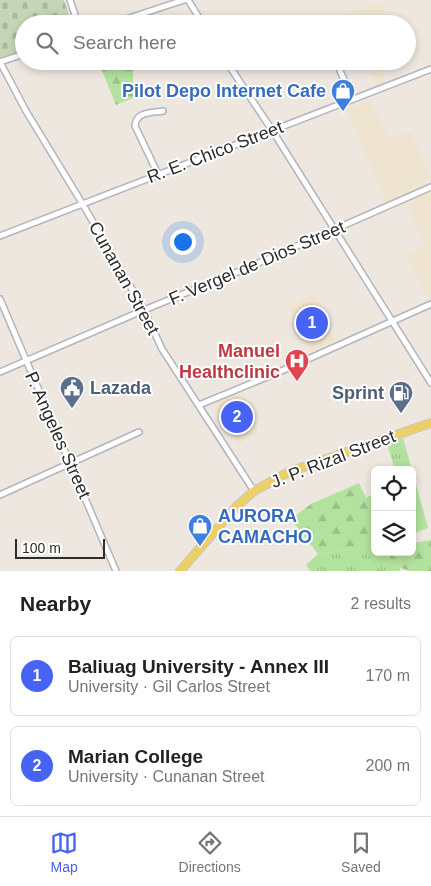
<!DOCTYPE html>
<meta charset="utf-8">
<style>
:root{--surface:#fff;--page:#f6f6f6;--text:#222;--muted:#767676;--line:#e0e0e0;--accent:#4663f3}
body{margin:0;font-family:Arial,sans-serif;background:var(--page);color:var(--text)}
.controls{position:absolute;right:15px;bottom:15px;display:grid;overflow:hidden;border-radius:8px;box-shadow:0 2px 8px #0003}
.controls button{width:45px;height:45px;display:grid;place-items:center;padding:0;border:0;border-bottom:1px solid var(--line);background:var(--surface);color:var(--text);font:25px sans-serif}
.scale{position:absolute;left:15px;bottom:12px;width:90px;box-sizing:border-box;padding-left:5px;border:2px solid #2c2c2c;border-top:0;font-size:14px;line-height:18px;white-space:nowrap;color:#2c2c2c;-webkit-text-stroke:4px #fff;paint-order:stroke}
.you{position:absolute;left:182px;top:241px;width:18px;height:18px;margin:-12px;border:4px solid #fff;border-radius:50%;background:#1a73e8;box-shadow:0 0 0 8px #1a73e833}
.badge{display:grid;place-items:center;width:32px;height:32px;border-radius:50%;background:var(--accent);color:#fff;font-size:16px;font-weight:700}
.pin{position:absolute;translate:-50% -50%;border:2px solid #fff;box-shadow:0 1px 5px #0006}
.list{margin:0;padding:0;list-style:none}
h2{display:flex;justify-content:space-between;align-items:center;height:65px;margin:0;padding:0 20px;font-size:21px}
h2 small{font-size:16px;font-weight:400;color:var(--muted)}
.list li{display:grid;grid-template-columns:32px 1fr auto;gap:15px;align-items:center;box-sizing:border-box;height:80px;margin:0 10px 10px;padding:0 10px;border:1px solid var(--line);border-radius:8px}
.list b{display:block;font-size:19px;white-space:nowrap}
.list p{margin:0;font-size:16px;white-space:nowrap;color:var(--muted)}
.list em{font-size:16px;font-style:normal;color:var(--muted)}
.icon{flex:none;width:28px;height:28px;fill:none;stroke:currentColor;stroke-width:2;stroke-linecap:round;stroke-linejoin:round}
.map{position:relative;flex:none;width:431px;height:571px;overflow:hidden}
.search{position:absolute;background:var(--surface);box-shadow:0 2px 8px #0003;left:15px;right:15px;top:15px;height:55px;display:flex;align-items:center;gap:12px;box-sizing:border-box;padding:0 18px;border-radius:28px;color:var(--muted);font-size:19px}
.sheet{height:245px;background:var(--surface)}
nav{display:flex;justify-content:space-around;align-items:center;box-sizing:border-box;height:70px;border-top:1px solid var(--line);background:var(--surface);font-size:14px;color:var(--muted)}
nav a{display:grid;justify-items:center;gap:2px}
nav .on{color:var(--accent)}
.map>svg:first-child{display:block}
.education{fill:#eee4cf}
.grass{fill:url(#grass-tufts)}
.forest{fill:url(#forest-firs)}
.cemetery{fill:url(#cemetery-stones)}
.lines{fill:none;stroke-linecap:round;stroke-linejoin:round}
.street-casing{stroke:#b2b5bf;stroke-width:8}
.primary-casing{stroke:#c8c8c8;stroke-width:10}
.street{stroke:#fff;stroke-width:5}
.primary{stroke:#eccf65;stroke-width:8}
.labels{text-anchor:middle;stroke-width:4;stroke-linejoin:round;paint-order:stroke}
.shop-label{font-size:18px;font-weight:bold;fill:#366cbe;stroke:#fff;text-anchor:end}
.street-label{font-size:18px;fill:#2c2c2c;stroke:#fff}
.health-label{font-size:18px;font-weight:bold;fill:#be3a42;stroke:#fff;text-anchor:end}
.service-label{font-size:18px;font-weight:bold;fill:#4e5e75;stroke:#fff;text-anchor:start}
</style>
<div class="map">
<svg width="431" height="571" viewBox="0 0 431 571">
<defs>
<pattern id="grass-tufts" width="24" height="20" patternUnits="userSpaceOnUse" patternTransform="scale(1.25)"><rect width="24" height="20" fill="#b3e19e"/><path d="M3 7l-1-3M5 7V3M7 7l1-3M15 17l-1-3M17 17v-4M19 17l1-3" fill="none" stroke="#9ac188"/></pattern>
<pattern id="forest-firs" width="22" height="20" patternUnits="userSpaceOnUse" patternTransform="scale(1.25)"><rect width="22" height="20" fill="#b3e19e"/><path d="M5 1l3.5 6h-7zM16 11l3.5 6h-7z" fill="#9ac188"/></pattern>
<pattern id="cemetery-stones" width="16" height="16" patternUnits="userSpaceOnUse" patternTransform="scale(1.25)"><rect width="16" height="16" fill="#c5d6b7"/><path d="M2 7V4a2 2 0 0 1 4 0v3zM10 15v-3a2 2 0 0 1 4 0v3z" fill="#a9b89e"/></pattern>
</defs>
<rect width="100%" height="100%" fill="#ede7df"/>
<path class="education" d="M381,2L389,24H343L340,15Z
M367,61H379L386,82L377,86Z
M370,100L389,139L410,131L431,177V182L386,203L347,109Z
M431,190V299L429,300L406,255L425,246L405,201Z
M316,293L335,340L310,352L289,305Z
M241,390L259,433L237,445L213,402Z"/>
<path class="grass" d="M403,438L412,470H395L387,444Z
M412,470L428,528L412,534Z
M375,547V552H390V571H310L306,565L318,554Z"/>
<path class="forest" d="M98,61H135L133,63V98L116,105Z
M359,483L366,498L375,493V547L318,554L291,519L311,504Z
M412,538L414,543L431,540V571H411L400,568V571H390V552H412Z"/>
<path class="cemetery" d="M0,0H64L72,24H24V52L0,60Z"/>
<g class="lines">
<defs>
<path id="street" d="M70,0L78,24
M188,0L203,24
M111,24L184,0
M331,24L332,23
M226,61L272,130L431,383
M336,61L352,99
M0,62L26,111L82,203L144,310L162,349L254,491
M0,62L24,54
M158,174L135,126C136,111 152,113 163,111
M0,236L431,69
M0,299L116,571
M0,372L144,310L247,268L431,187
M199,405L279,372L431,304
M0,495L139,432"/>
<path id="primary" d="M180,571L237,506L254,491L289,472L431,423"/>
</defs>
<use href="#street" class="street-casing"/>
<use href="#primary" class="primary-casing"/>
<use href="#street" class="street"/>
<use href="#primary" class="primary"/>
</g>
<defs>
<symbol id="shop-pin" viewBox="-11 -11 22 30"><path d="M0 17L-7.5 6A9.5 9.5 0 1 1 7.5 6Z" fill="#3f7fe0" stroke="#fff"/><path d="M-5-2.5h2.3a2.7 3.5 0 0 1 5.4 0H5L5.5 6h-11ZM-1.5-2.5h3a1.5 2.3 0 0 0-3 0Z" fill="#fff"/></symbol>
<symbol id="hospital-pin" viewBox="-11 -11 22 30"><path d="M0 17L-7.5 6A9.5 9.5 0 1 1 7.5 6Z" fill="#e0444e" stroke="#fff"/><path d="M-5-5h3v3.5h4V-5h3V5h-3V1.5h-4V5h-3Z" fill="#fff"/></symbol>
<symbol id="civic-pin" viewBox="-11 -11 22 30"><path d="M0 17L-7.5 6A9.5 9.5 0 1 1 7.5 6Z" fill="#5c6f8a" stroke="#fff"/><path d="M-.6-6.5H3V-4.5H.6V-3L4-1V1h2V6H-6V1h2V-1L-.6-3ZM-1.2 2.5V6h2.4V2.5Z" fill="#fff"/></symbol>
<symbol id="fuel-pin" viewBox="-11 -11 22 30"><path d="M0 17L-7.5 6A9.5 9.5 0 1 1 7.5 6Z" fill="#5c6f8a" stroke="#fff"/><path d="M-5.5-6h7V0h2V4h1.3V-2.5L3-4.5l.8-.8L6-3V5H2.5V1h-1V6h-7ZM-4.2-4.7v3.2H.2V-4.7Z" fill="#fff"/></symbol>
</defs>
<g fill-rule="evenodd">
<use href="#shop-pin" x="329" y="77" width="28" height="38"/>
<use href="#hospital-pin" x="283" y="347" width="28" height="38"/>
<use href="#civic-pin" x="58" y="374" width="28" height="38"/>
<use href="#fuel-pin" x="387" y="379" width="28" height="38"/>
<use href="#shop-pin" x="186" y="512" width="28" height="38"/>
</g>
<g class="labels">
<g class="shop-label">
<text x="326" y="97">Pilot Depo Internet Cafe</text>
<text x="218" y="522" text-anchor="start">AURORA<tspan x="218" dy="21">CAMACHO</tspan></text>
</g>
<g class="street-label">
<text transform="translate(215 152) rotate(-21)" y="6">R. E. Chico Street</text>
<text transform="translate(257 263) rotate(-23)" y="6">F. Vergel de Dios Street</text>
<text transform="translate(124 278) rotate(61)" y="6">Cunanan Street</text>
<text transform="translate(58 435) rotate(66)" y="6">P. Angeles Street</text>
<text transform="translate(333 459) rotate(-21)" y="6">J. P. Rizal Street</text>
</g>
<g class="health-label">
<text x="280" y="357">Manuel<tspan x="280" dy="21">Healthclinic</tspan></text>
</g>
<g class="service-label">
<text x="90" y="394">Lazada</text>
<text x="384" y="399" text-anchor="end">Sprint</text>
</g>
</g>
</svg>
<div class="controls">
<button><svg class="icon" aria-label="locate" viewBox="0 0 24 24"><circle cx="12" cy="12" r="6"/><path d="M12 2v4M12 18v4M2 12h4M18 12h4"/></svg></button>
<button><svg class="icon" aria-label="layers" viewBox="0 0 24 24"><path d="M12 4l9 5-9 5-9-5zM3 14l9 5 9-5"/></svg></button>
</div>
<div class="scale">100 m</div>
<div class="you"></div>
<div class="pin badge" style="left:312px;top:323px">1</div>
<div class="pin badge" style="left:237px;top:417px">2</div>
<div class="search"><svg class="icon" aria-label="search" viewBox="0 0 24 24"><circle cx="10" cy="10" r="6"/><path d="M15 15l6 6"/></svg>Search here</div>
</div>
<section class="sheet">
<h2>Nearby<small>2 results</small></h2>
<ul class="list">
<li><span class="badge">1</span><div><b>Baliuag University - Annex III</b><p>University · Gil Carlos Street</p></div><em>170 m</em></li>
<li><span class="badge">2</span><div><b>Marian College</b><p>University · Cunanan Street</p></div><em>200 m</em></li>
</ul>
</section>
<nav>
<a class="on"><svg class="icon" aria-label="map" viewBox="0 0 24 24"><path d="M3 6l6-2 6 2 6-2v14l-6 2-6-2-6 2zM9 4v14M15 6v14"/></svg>Map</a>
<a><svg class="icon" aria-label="directions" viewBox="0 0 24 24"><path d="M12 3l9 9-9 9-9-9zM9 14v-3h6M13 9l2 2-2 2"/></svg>Directions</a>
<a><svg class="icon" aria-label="saved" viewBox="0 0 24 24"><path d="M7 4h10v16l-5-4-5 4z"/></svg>Saved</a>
</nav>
